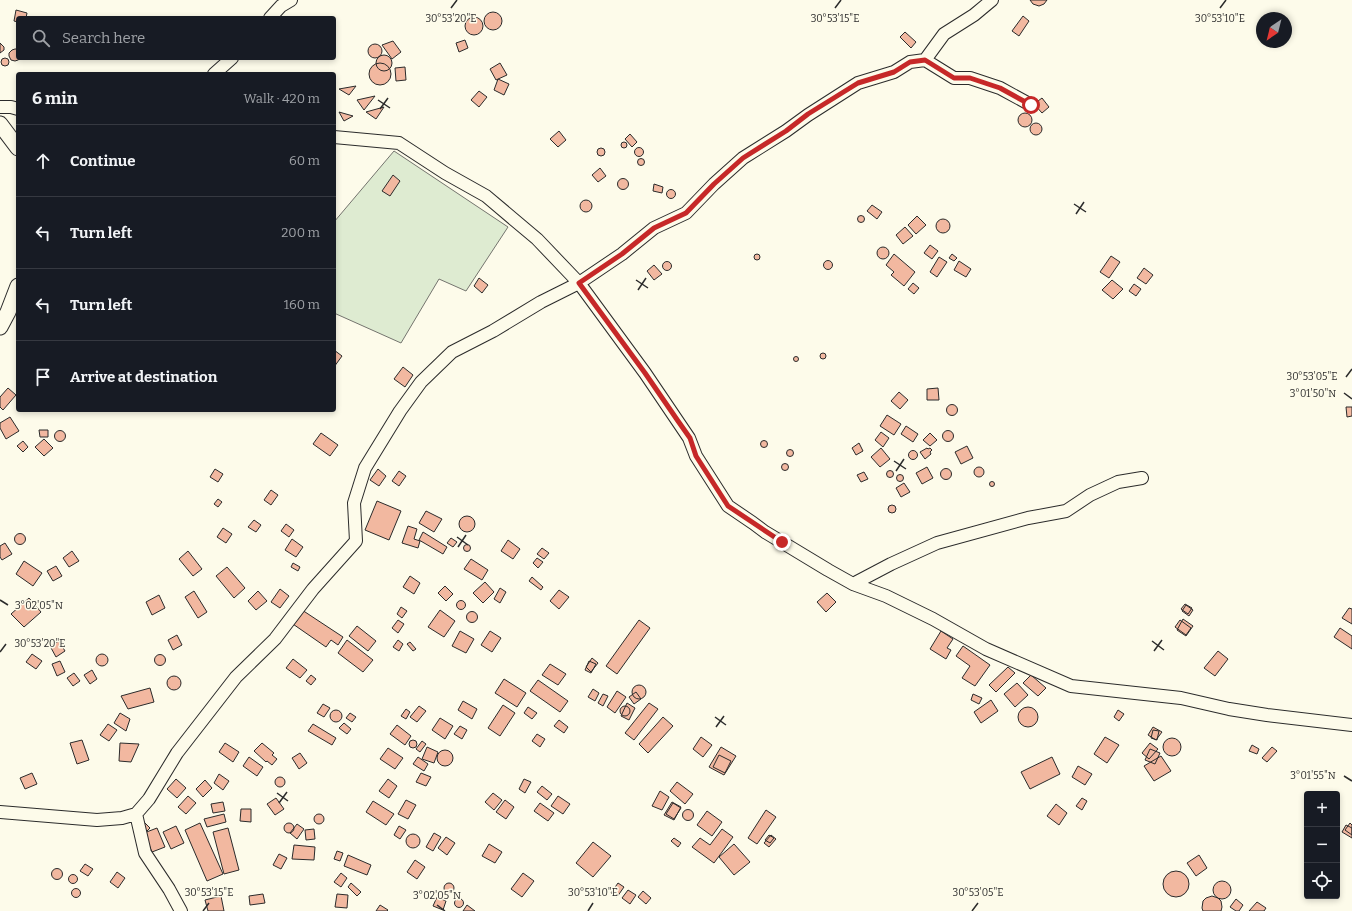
<!DOCTYPE html>
<meta charset="utf-8">
<style>
:root{--surface:#171b24;--page:#242831;--text:#f1f3f6;--muted:#9ea1a6;--line:#363941}
body{margin:0;font-family:Bitter,serif;background:var(--page);color:var(--text)}
.controls{position:absolute;right:12px;bottom:12px;display:grid;overflow:hidden;border-radius:4px;box-shadow:0 2px 6px #0003}
.controls button{width:36px;height:36px;display:grid;place-items:center;padding:0;border:0;border-bottom:1px solid var(--line);background:var(--surface);color:var(--text);font:20px sans-serif}
.compass{position:absolute;left:1256px;top:12px;width:36px;height:36px;border-radius:50%;background:var(--surface);box-shadow:0 2px 6px #0003;rotate:215deg}
.stop{position:absolute;width:12px;height:12px;margin:-9px;border:3px solid #c62828;border-radius:50%;background:#fff}
.stop.end{background:#c62828;border-color:#fff;box-shadow:0 1px 4px #0008}
.list{margin:0;padding:0;list-style:none}
h2{display:flex;justify-content:space-between;align-items:center;height:52px;margin:0;padding:0 16px;font-size:17px}
h2 small{font-size:13px;font-weight:400;color:var(--muted)}
.list li{display:grid;grid-template-columns:26px 1fr auto;gap:12px;align-items:center;box-sizing:border-box;height:72px;padding:0 16px;border-top:1px solid var(--line)}
.list b{display:block;font-size:15px;white-space:nowrap}
.list em{font-size:13px;font-style:normal;color:var(--muted)}
.icon{flex:none;width:22px;height:22px;fill:none;stroke:currentColor;stroke-width:2;stroke-linecap:round;stroke-linejoin:round}
.map{position:relative;flex:none;width:1352px;height:911px;overflow:hidden}
.search{position:absolute;background:var(--surface);box-shadow:0 2px 6px #0003;left:16px;top:16px;width:320px;height:44px;display:flex;align-items:center;gap:10px;box-sizing:border-box;padding:0 14px;border-radius:4px;color:var(--muted);font-size:15px}
.panel{position:absolute;background:var(--surface);box-shadow:0 2px 6px #0003;left:16px;top:72px;width:320px;height:340px;border-radius:4px}
.map>svg:first-child{display:block}
.green{fill:#deebd1;stroke:#74746e}
.building{fill:#f2b8a0;stroke:#2b2b2b}
.lines{fill:none;stroke-linecap:round;stroke-linejoin:round}
.minor-casing{stroke:#2b2b2b;stroke-width:14}
.tertiary-casing{stroke:#2b2b2b;stroke-width:17}
.minor{stroke:#fdfbea;stroke-width:12}
.tertiary{stroke:#fdfbea;stroke-width:15}
.route{stroke:#c62828;stroke-width:5}
.ticks{fill:none;stroke:#2b2b2b;stroke-width:1.5}
.ticks-label{font-size:10px;text-anchor:middle;fill:#2b2b2b;stroke:#fdfbea;stroke-width:3;stroke-linejoin:round;paint-order:stroke}
</style>
<div class="map">
<svg width="1352" height="911" viewBox="0 0 1352 911">
<rect width="100%" height="100%" fill="#fdfbea"/>
<path class="green" d="M394,151L508,227L466,291L439,279L401,343L334,313V222Z"/>
<path class="building" d="M1030,0H1047L1044,4L1039,6L1033,4Z
M16,10L27,13L26,18H18V22L14,21Z
M484 21a9 9 0 1 1 18 0a9 9 0 1 1-18 0Z
M1023,16L1029,21L1019,36L1012,31Z
M465 26a9 9 0 1 1 18 0a9 9 0 1 1-18 0Z
M905,32L916,42L911,48L900,37Z
M465,40L468,48L459,52L456,43Z
M393,41L401,52L392,59L382,45Z
M0,43L4,47V50L0,53Z
M368 51a7 7 0 1 1 14 0a7 7 0 1 1-14 0Z
M15,49H18V58H21L18,60L15,61L11,60L9,56V53L12,50Z
M376 63a8 8 0 1 1 16 0a8 8 0 1 1-16 0Z
M1 62a4 4 0 1 1 8 0a4 4 0 1 1-8 0Z
M500,63L507,75L496,80L490,69Z
M369 74a11 11 0 1 1 22 0a11 11 0 1 1-22 0Z
M405,67L406,80L396,81L395,68Z
M498,79L509,84L504,95L494,90Z
M356,86L349,95L339,89Z
M479,91L487,97L479,107L471,100Z
M375,96L364,110L357,100Z
M1042,98L1049,107L1042,113L1034,104Z
M384,107L376,119L366,112Z
M339,112L353,116L344,121Z
M1018 120a7 7 0 1 1 14 0a7 7 0 1 1-14 0Z
M1030 129a6 6 0 1 1 12 0a6 6 0 1 1-12 0Z
M559,131L566,140L558,147L550,139Z
M630,134L637,142L632,147L625,139Z
M621 145a3 3 0 1 1 6 0a3 3 0 1 1-6 0Z
M634.5 152a4.5 4.5 0 1 1 9 0a4.5 4.5 0 1 1-9 0Z
M597 152a4 4 0 1 1 8 0a4 4 0 1 1-8 0Z
M637.5 162a3.5 3.5 0 1 1 7 0a3.5 3.5 0 1 1-7 0Z
M600,168L606,176L598,182L592,175Z
M393,175L400,181L390,196L382,191Z
M617.5 184a5.5 5.5 0 1 1 11 0a5.5 5.5 0 1 1-11 0Z
M654,184L663,187L662,193L653,191Z
M666.5 194a4.5 4.5 0 1 1 9 0a4.5 4.5 0 1 1-9 0Z
M580 206a6 6 0 1 1 12 0a6 6 0 1 1-12 0Z
M872,205L882,212L877,219L867,211Z
M857.5 219a3.5 3.5 0 1 1 7 0a3.5 3.5 0 1 1-7 0Z
M917,216L926,225L916,234L908,225Z
M936 226a7 7 0 1 1 14 0a7 7 0 1 1-14 0Z
M905,227L913,236L903,244L896,235Z
M930,245L938,251L932,259L924,253Z
M877 253a6 6 0 1 1 12 0a6 6 0 1 1-12 0Z
M894,254L915,272L904,286L891,275L894,272L886,265Z
M952,254L957,258L954,261L949,258Z
M754 257a3 3 0 1 1 6 0a3 3 0 1 1-6 0Z
M1111,256L1120,262L1109,278L1100,272Z
M939,257L947,262L937,277L930,272Z
M823.5 265a4.5 4.5 0 1 1 9 0a4.5 4.5 0 1 1-9 0Z
M959,261L971,269L966,277L954,270Z
M662.5 266a4.5 4.5 0 1 1 9 0a4.5 4.5 0 1 1-9 0Z
M654,265L662,274L654,280L647,271Z
M1144,268L1153,275L1146,284L1137,278Z
M479,278L488,285L482,293L474,286Z
M1112,280L1123,289L1113,299L1102,290Z
M913,283L919,288L914,294L908,289Z
M1134,284L1141,289L1136,296L1129,291Z
M334,350L342,356L334,367Z
M820 356a3 3 0 1 1 6 0a3 3 0 1 1-6 0Z
M793.5 359a2.5 2.5 0 1 1 5 0a2.5 2.5 0 1 1-5 0Z
M403,367L413,375L405,387L394,379Z
M8,388L16,395L3,410L0,407V397Z
M938,388L939,400H927V389Z
M899,392L908,400L900,409L891,401Z
M946.5 410a5.5 5.5 0 1 1 11 0a5.5 5.5 0 1 1-11 0Z
M1346,407H1352V416L1347,417Z
M887,415L901,424L894,435L880,426Z
M10,417L19,431L6,439L0,428V423Z
M906,426L918,434L913,442L901,434Z
M39,430H48V437H40Z
M942.5 436a5.5 5.5 0 1 1 11 0a5.5 5.5 0 1 1-11 0Z
M54.5 436a5.5 5.5 0 1 1 11 0a5.5 5.5 0 1 1-11 0Z
M881,432L889,438L883,447L875,440Z
M321,433L338,445L330,456L313,444Z
M930,433L937,440L930,446L923,440Z
M44,439L53,448L44,456L35,447Z
M760.5 444a3.5 3.5 0 1 1 7 0a3.5 3.5 0 1 1-7 0Z
M23,441L28,447L23,452L17,446Z
M859,443L863,451L856,455L852,448Z
M967,446L973,458L961,464L955,452Z
M881,448L890,459L880,467L871,457Z
M927,448L928,449L930,448L932,450L930,452L931,454L925,459L920,452Z
M786.5 453a3.5 3.5 0 1 1 7 0a3.5 3.5 0 1 1-7 0Z
M908.5 455a4.5 4.5 0 1 1 9 0a4.5 4.5 0 1 1-9 0Z
M781.5 467a3.5 3.5 0 1 1 7 0a3.5 3.5 0 1 1-7 0Z
M974 472a5 5 0 1 1 10 0a5 5 0 1 1-10 0Z
M927,467L933,478L922,484L916,473Z
M940.5 474a5.5 5.5 0 1 1 11 0a5.5 5.5 0 1 1-11 0Z
M215,469L223,474L218,482L210,477Z
M378,469L386,476L379,486L370,480Z
M886.5 474a3.5 3.5 0 1 1 7 0a3.5 3.5 0 1 1-7 0Z
M399,471L406,476L399,486L392,481Z
M864,472L868,479L861,482L857,475Z
M896.5 478a3.5 3.5 0 1 1 7 0a3.5 3.5 0 1 1-7 0Z
M989.5 484a2.5 2.5 0 1 1 5 0a2.5 2.5 0 1 1-5 0Z
M904,483L910,492L901,497L896,488Z
M271,490L278,495L271,505L264,500Z
M218,499L222,502L218,507L214,504Z
M377,501L401,511L389,540L365,530Z
M888 509a4 4 0 1 1 8 0a4 4 0 1 1-8 0Z
M426,511L442,519L434,532L419,523Z
M459 524a8 8 0 1 1 16 0a8 8 0 1 1-16 0Z
M254,520L261,525L256,532L248,527Z
M286,524L294,530L289,537L281,531Z
M408,526L417,529L414,539L420,541L418,548L402,543Z
M223,528L232,534L226,543L217,537Z
M423,532L447,547L443,554L419,540Z
M14.5 539a5.5 5.5 0 1 1 11 0a5.5 5.5 0 1 1-11 0Z
M451,538L457,542L453,547L447,543Z
M292,539L303,547L296,557L285,550Z
M508,540L520,549L513,559L501,551Z
M5,543L12,554L2,560L0,557V546Z
M463.5 548a3.5 3.5 0 1 1 7 0a3.5 3.5 0 1 1-7 0Z
M542,548L549,553L544,559L537,554Z
M72,551L79,561L69,567L63,558Z
M188,551L202,569L193,576L179,559Z
M537,558L543,562L538,568L533,563Z
M471,559L488,570L482,580L464,569Z
M24,561L42,573L33,586L16,574Z
M293,563L300,567L298,571L291,567Z
M56,566L62,576L53,581L47,571Z
M227,567L245,588L234,598L216,576Z
M410,576L420,583L414,594L403,587Z
M532,577L543,587L541,590L529,581Z
M485,582L494,592L483,603L473,593Z
M445,586L453,594L446,601L438,593Z
M500,588L506,592L500,603L494,599Z
M280,589L289,596L280,608L271,602Z
M559,590L569,597L559,609L550,601Z
M194,591L207,612L198,618L185,597Z
M258,591L267,601L256,610L248,601Z
M827,593L836,602L826,612L817,602Z
M159,595L165,608L152,615L146,602Z
M29,598L41,612L24,627L11,614Z
M456.5 605a4.5 4.5 0 1 1 9 0a4.5 4.5 0 1 1-9 0Z
M1185,604L1192,608L1188,614L1181,609Z
M1186,605L1193,610L1189,616L1182,611Z
M401,607L407,611L402,618L397,614Z
M299,608L343,637L338,645L331,640L326,647L290,622Z
M1349,608L1352,609V624L1342,618Z
M440,610L455,621L444,637L428,627Z
M466.5 617a5.5 5.5 0 1 1 11 0a5.5 5.5 0 1 1-11 0Z
M1183,619L1193,626L1186,636L1177,630Z
M398,620L404,624L398,633L392,628Z
M639,620L650,628L617,674L606,666Z
M1180,620L1191,628L1186,635L1175,627Z
M357,626L376,641L368,651L349,636Z
M1340,628L1352,636V649L1334,637Z
M460,631L474,639L466,653L452,646Z
M490,631L501,638L492,652L481,645Z
M941,631L953,639L947,648L951,650L946,659L930,649Z
M177,635L182,645L173,650L168,640Z
M347,640L373,660L363,672L338,653Z
M398,640L403,644L399,651L393,647Z
M59,641L65,651L56,657L50,646Z
M410,642L416,649L413,651L407,644Z
M963,646L990,665L975,686L962,678L970,666L956,656Z
M1218,651L1228,659L1215,676L1204,668Z
M96 660a6 6 0 1 1 12 0a6 6 0 1 1-12 0Z
M32,654L42,661L36,669L26,662Z
M154.5 660a5.5 5.5 0 1 1 11 0a5.5 5.5 0 1 1-11 0Z
M592,658L598,663L591,672L586,667Z
M293,659L307,670L300,678L286,668Z
M60,661L65,672L57,676L52,664Z
M589,661L596,664L591,673L585,670Z
M550,664L566,674L558,685L542,675Z
M1008,667L1015,673L996,692L989,685Z
M92,670L97,679L90,684L84,675Z
M74,673L80,681L73,686L67,678Z
M311,675L316,679L311,685L306,681Z
M1031,675L1046,688L1038,696L1023,683Z
M167 683a7 7 0 1 1 14 0a7 7 0 1 1-14 0Z
M504,679L526,693L517,707L495,693Z
M538,680L568,701L560,712L530,691Z
M1017,683L1028,695L1015,707L1004,694Z
M632 692a7 7 0 1 1 14 0a7 7 0 1 1-14 0Z
M150,688L154,702L128,709L121,696Z
M593,689L599,693L595,701L588,697Z
M617,691L626,697L615,713L607,707Z
M636,692L641,699L634,704L629,697Z
M603,694L608,696L603,706L598,703Z
M973,694L982,698L979,704L971,700Z
M991,700L998,711L981,723L974,712Z
M463,701L477,709L472,719L458,710Z
M627,703L635,708L629,720L621,716Z
M649,703L658,709L634,740L625,733Z
M323,704L330,708L324,717L317,713Z
M503,705L515,713L500,736L488,728Z
M419,706L426,711L417,722L410,717Z
M620 711a5 5 0 1 1 10 0a5 5 0 1 1-10 0Z
M1018 717a10 10 0 1 1 20 0a10 10 0 1 1-20 0Z
M528,707L537,713L532,719L524,713Z
M406,709L410,712L406,719L401,716Z
M1118,710L1124,714L1119,721L1114,717Z
M330 716a6 6 0 1 1 12 0a6 6 0 1 1-12 0Z
M120,713L130,719L126,731L114,723Z
M350,713L356,717L352,722L346,718Z
M663,717L673,726L648,753L639,744Z
M440,718L453,726L445,739L432,730Z
M559,720L568,727L564,733L554,726Z
M344,723L351,729L347,734L339,728Z
M108,724L117,730L109,741L100,735Z
M313,724L336,738L332,745L308,731Z
M397,725L411,736L405,745L390,734Z
M460,726L467,730L462,739L454,734Z
M1153,727L1162,732L1156,740L1148,735Z
M1153,730L1159,731L1157,740L1151,738Z
M537,734L545,739L540,747L532,741Z
M701,737L712,745L703,757L693,749Z
M1105,737L1119,745L1107,763L1094,754Z
M1163 747a9 9 0 1 1 18 0a9 9 0 1 1-18 0Z
M82,740L89,760L77,764L70,743Z
M409 744a4 4 0 1 1 8 0a4 4 0 1 1-8 0Z
M422,741L426,744L420,752L416,749Z
M120,743L139,744L131,762L119,761Z
M225,743L239,752L233,762L219,752Z
M262,743L274,753L272,755L277,759L272,765L267,761L266,762L254,751Z
M1150,743L1158,749L1149,759L1142,753Z
M1252,745L1259,749L1257,754L1249,751Z
M427,747L438,752L434,763L422,759Z
M721,747L736,756L724,775L709,767Z
M1272,747L1277,751L1267,762L1262,758Z
M388,748L403,758L395,769L380,759Z
M1150,749L1160,753L1155,764L1145,760Z
M437 758a8 8 0 1 1 16 0a8 8 0 1 1-16 0Z
M300,753L307,763L299,769L292,758Z
M719,755L731,761L725,773L713,767Z
M1161,756L1171,771L1154,781L1144,766Z
M249,757L263,767L257,776L243,766Z
M418,757L428,764L424,771L413,764Z
M1052,757L1060,774L1030,789L1021,772Z
M1078,766L1092,774L1085,785L1072,777Z
M32,773L37,784L25,789L20,778Z
M421,773L431,777L426,786L416,782Z
M219,774L229,781L223,790L214,783Z
M275 782a5 5 0 1 1 10 0a5 5 0 1 1-10 0Z
M176,779L186,788L177,798L167,789Z
M388,779L397,786L389,798L379,791Z
M524,779L531,782L525,793L519,789Z
M205,780L212,788L203,797L196,789Z
M677,782L693,794L685,804L670,791Z
M542,786L552,794L547,800L537,792Z
M660,791L669,797L662,810L652,806Z
M493,793L502,800L494,810L485,802Z
M188,796L196,803L186,814L178,807Z
M558,796L570,804L563,814L551,806Z
M276,798L284,809L275,815L267,804Z
M1082,798L1087,801L1082,810L1076,806Z
M406,800L416,805L408,819L398,814Z
M505,800L514,807L506,819L496,812Z
M373,801L394,814L386,825L366,812Z
M223,802L225,811L213,813L211,804Z
M672,802L681,807L674,820L664,815Z
M540,803L554,813L548,821L534,811Z
M673,803L681,808L674,819L666,814Z
M1056,804L1067,813L1059,825L1047,816Z
M241,809H251V822L240,821Z
M682.5 815a5.5 5.5 0 1 1 11 0a5.5 5.5 0 1 1-11 0Z
M766,810L776,817L757,844L748,838Z
M707,811L722,822L712,836L697,825Z
M314 819a5 5 0 1 1 10 0a5 5 0 1 1-10 0Z
M224,814L226,822L207,827L204,819Z
M145,823L150,828L147,831L142,826Z
M200,823L223,874L207,881L185,830Z
M1350,823L1352,825V835L1345,830Z
M284 828a5 5 0 1 1 10 0a5 5 0 1 1-10 0Z
M297,824L304,829L297,839L290,833Z
M1346,825L1352,828V838L1342,832Z
M176,826L184,843L171,849L163,832Z
M399,826L406,830L400,839L394,835Z
M157,828L165,847L152,852L144,833Z
M228,828L239,870L224,874L213,832Z
M314,829L315,839L306,840L305,830Z
M722,829L733,837L714,863L692,847L700,838L710,845Z
M434,833L441,837L433,851L426,847Z
M406 841a7 7 0 1 1 14 0a7 7 0 1 1-14 0Z
M769,835L774,838L770,843L765,840Z
M771,835L776,839L769,847L764,843Z
M446,837L455,843L447,855L438,848Z
M674,838L681,843L678,847L671,841Z
M593,842L611,856L593,877L576,863Z
M489,844L502,852L495,863L482,856Z
M734,844L750,862L734,875L719,857Z
M294,845L315,847L314,860L292,859Z
M337,851L343,853L340,861L334,859Z
M279,854L287,858L281,869L273,865Z
M348,855L371,865L367,875L344,866Z
M1199,855L1207,868L1196,876L1187,863Z
M415,860L425,867L417,879L407,872Z
M85,864L93,869L88,876L80,871Z
M51.5 874a5.5 5.5 0 1 1 11 0a5.5 5.5 0 1 1-11 0Z
M1163 884a13 13 0 1 1 26 0a13 13 0 1 1-26 0Z
M117,872L125,878L118,888L110,882Z
M341,873L347,878L341,887L334,882Z
M523,873L534,881L522,897L511,889Z
M68.5 879a4.5 4.5 0 1 1 9 0a4.5 4.5 0 1 1-9 0Z
M1213 890a9 9 0 1 1 18 0a9 9 0 1 1-18 0Z
M444 888a5 5 0 1 1 10 0a5 5 0 1 1-10 0Z
M351,883L361,892L357,896L348,887Z
M618,883L624,887L617,897L611,893Z
M71.5 893a4.5 4.5 0 1 1 9 0a4.5 4.5 0 1 1-9 0Z
M628,890L636,895L630,904L622,898Z
M643,891L651,898L646,904L638,897Z
M263,894L265,903L250,905L249,896Z
M337,894L348,895L347,908L335,907Z
M221,896L224,911H208L205,900Z
M1212,896L1218,898L1221,901L1222,907L1221,911H1203L1202,908L1203,901L1206,898Z
M437,897L446,901L443,910L433,906Z
M454.5 903a4.5 4.5 0 1 1 9 0a4.5 4.5 0 1 1-9 0Z
M1236,899L1243,905L1239,911H1236L1230,907Z
M1257,902L1266,908L1264,911H1249Z
M380,905L388,910L387,911H376Z
M467,905L475,911H463Z"/>
<g class="lines">
<defs>
<path id="minor" d="M270,18L281,6L291,0
M925,60L944,34L974,15L992,0
M214,74L232,58
M0,107H11L18,109
M334,137L399,143L445,173L486,196L537,239L579,283L645,373L689,438L696,456L728,506L753,523L765,532L828,570L853,584L886,596L933,619L986,649L1071,686L1181,698L1229,709L1267,715L1352,725
M853,584L891,564L937,543L1028,518L1066,511L1090,495L1118,482L1142,478
M0,812L97,820L122,818L136,814L149,799L177,753L236,677L275,639L313,589L356,541L354,503L365,468L400,411L421,382L452,352L493,331L541,302L579,283L622,254L654,228L686,213L714,184L743,158L786,131L808,115L858,83L894,72L910,62L925,60L954,78H970L1000,88L1031,105
M136,814L145,853L169,889L181,911"/>
<path id="tertiary" d="M0,124L18,148
M0,327L8,312L18,286"/>
</defs>
<use href="#minor" class="minor-casing"/>
<use href="#tertiary" class="tertiary-casing"/>
<use href="#minor" class="minor"/>
<use href="#tertiary" class="tertiary"/>
</g>
<g class="lines">
<path class="route" d="M782,542L728,506L696,456L690,438L678,421L645,373L579,283L622,254L654,228L686,213L714,184L743,158L786,131L808,114L858,83L894,72L910,62L925,60L954,78H970L1000,88L1031,105"/>
</g>
<path class="ticks" d="M451,8L457,0M835,8L841,0M1220,8L1226,0M378,100L390,108M380,109L388,98M1074,204L1086,212M1076,214L1084,202M636,280L648,288M638,290L646,278M1346,377L1352,369M1344,393L1352,399M894,461L906,469M896,471L904,459M457,537L468,545M458,547L466,535M0,600L8,605M1152,641L1164,650M1154,651L1162,640M0,652L6,644M715,717L726,725M716,727L724,716M1344,776L1352,781M277,793L288,801M279,803L287,792M437,905L445,911M203,911L209,903M588,911L593,903M972,911L978,903"/>
<g class="ticks-label">
<text x="451" y="22">30°53'20"E</text>
<text x="835" y="22">30°53'15"E</text>
<text x="1220" y="22">30°53'10"E</text>
<text x="1312" y="380">30°53'05"E</text>
<text x="1313" y="397">3°01'50"N</text>
<text x="39" y="609">3°02'05"N</text>
<text x="40" y="647">30°53'20"E</text>
<text x="1313" y="779">3°01'55"N</text>
<text x="209" y="896">30°53'15"E</text>
<text x="593" y="896">30°53'10"E</text>
<text x="978" y="896">30°53'05"E</text>
<text x="437" y="899">3°02'05"N</text>
</g>
</svg>
<div class="controls">
<button>+</button>
<button>−</button>
<button><svg class="icon" aria-label="locate" viewBox="0 0 24 24"><circle cx="12" cy="12" r="6"/><path d="M12 2v4M12 18v4M2 12h4M18 12h4"/></svg></button>
</div>
<svg class="compass" viewBox="-18 -18 36 36"><path d="M0-13l5 13h-10z" fill="#e53935"/><path d="M0 13l5-13h-10z" fill="#9ea1a6"/></svg>
<div class="stop" style="left:1031px;top:105px"></div>
<div class="stop end" style="left:782px;top:542px"></div>
<div class="search"><svg class="icon" aria-label="search" viewBox="0 0 24 24"><circle cx="10" cy="10" r="6"/><path d="M15 15l6 6"/></svg>Search here</div>
<section class="panel">
<h2>6 min<small>Walk · 420 m</small></h2>
<ul class="list">
<li><svg class="icon" aria-label="ahead" viewBox="0 0 24 24"><path d="M12 20V5M6 11l6-6 6 6"/></svg><div><b>Continue</b></div><em>60 m</em></li>
<li><svg class="icon" aria-label="left" viewBox="0 0 24 24"><path d="M17 20v-9H6M10 6l-5 5 5 5"/></svg><div><b>Turn left</b></div><em>200 m</em></li>
<li><svg class="icon" aria-label="left" viewBox="0 0 24 24"><path d="M17 20v-9H6M10 6l-5 5 5 5"/></svg><div><b>Turn left</b></div><em>160 m</em></li>
<li><svg class="icon" aria-label="arrive" viewBox="0 0 24 24"><path d="M6 21V4h12l-3 4 3 4H6"/></svg><div><b>Arrive at destination</b></div></li>
</ul>
</section>
</div>
